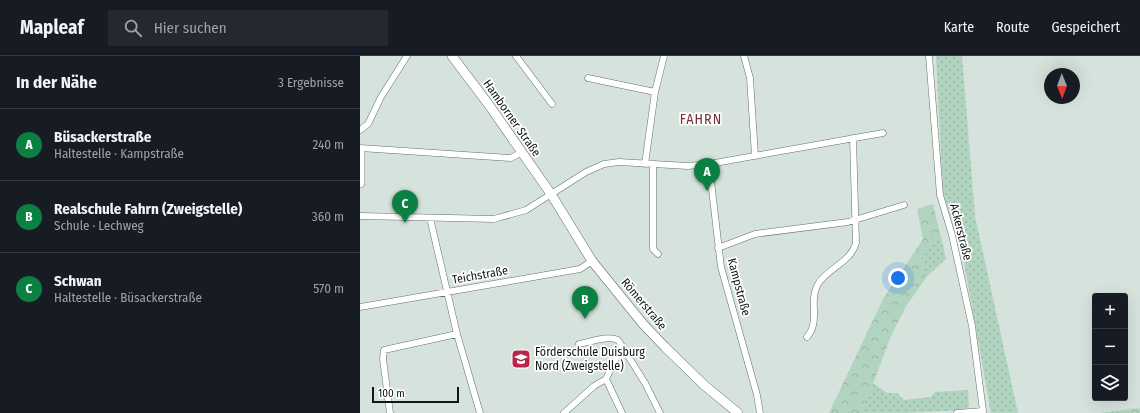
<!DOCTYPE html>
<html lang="de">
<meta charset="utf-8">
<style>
:root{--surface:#171b24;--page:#242831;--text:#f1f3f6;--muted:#9ea1a6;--line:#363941;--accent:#0b8043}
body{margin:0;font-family:"Fira Sans Condensed",sans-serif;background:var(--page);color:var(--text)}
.controls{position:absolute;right:12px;bottom:12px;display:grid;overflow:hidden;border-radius:4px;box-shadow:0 4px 16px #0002}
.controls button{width:36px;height:36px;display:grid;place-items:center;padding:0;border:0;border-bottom:1px solid var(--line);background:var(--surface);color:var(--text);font:20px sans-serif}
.compass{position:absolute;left:684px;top:12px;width:36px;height:36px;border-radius:50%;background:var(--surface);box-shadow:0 4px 16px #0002;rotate:179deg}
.scale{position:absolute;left:12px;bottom:10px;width:87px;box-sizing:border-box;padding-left:4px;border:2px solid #111613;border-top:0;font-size:11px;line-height:14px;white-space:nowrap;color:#111613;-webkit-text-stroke:3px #fff;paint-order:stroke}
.you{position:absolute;left:538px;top:222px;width:14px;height:14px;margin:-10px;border:3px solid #fff;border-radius:50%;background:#1a73e8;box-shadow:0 0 0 6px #1a73e833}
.badge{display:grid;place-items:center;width:26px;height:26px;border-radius:50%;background:var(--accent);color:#fff;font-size:13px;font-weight:700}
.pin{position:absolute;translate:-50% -33px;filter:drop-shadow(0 1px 2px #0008)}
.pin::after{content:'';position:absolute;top:21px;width:14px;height:12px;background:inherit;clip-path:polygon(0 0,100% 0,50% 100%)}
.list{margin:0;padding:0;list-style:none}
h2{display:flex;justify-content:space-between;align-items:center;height:52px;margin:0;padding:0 16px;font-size:17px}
h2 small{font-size:13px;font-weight:400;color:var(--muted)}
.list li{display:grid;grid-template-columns:26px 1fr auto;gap:12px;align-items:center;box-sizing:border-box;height:72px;padding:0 16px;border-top:1px solid var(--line)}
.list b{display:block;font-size:15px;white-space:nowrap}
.list p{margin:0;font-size:13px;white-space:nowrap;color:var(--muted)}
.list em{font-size:13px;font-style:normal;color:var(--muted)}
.icon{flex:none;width:22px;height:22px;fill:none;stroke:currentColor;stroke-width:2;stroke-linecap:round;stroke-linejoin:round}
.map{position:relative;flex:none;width:780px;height:357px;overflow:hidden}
header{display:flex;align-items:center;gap:24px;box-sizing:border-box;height:56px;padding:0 20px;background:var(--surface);border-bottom:1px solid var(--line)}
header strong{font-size:19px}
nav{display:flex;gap:22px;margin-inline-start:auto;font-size:14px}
.search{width:280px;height:36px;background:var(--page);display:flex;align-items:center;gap:10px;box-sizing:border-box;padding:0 14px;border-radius:4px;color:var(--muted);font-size:15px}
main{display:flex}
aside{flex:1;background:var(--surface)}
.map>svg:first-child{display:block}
.grass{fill:url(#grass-dots)}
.forest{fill:url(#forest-crowns)}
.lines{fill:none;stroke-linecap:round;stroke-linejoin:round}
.street-casing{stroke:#647069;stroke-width:7}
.secondary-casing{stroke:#647069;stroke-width:10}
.street{stroke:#fff;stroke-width:6}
.secondary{stroke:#fff;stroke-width:9}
.labels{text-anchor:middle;stroke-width:3.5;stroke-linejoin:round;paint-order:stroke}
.street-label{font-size:12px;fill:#111613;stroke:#fff}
.poi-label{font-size:12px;fill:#111613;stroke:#fff;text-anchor:start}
.quarter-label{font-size:14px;letter-spacing:1px;fill:#762f3a;stroke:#fff}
</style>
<header>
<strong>Mapleaf</strong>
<div class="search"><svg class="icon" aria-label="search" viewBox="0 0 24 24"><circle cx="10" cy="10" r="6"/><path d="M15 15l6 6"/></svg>Hier suchen</div>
<nav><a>Karte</a><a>Route</a><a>Gespeichert</a></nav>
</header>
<main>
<aside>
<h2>In der Nähe<small>3 Ergebnisse</small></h2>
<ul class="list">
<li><span class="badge">A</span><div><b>Büsackerstraße</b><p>Haltestelle · Kampstraße</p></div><em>240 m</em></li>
<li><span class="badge">B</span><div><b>Realschule Fahrn (Zweigstelle)</b><p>Schule · Lechweg</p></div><em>360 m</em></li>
<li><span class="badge">C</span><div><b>Schwan</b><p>Haltestelle · Büsackerstraße</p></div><em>570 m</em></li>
</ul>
</aside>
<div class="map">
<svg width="780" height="357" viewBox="0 0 780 357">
<defs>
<pattern id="grass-dots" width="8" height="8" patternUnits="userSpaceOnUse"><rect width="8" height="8" fill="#b0d4c0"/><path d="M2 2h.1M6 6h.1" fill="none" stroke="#96b5a4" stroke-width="1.8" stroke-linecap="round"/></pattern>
<pattern id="forest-crowns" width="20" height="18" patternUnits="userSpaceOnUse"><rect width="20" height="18" fill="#b0d4c0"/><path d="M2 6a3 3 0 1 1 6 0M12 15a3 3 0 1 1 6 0" fill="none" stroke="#96b5a4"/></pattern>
</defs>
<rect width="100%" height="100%" fill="#d6e3dc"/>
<path class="grass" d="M576,0H602L615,160L658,357H631L604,206L583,135Z
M580,177L586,203L567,220L560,204Z
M513,327L527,337H537L544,344L571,341L575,336L608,334L609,350L604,354L547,357H501Z"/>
<path class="forest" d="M573,148L580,177L561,204L567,220L545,252L531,280L503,354L501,357H469L523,243L563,183L557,153Z
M780,352V357H739Z"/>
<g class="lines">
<defs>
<path id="street" d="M156,0L192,48
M384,0L390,22L395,100
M569,0L580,139L592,179L612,270L623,355L597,357
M228,22L295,36
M0,74L8,68L21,41L47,0
M0,92L151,102L162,96
M285,108L295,36L304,0
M293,108V193L298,198
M349,108L361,211L397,339L400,357
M0,160L134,163L166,154L226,116L244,108L259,106L328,110L349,108L523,77
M70,162L97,278L120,357
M358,192L395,178L488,166L544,149
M0,251L220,213L232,205
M447,281C461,265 448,245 458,228C468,212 491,206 496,187L493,82
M219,288C231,286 247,279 258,284L285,327L300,357
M246,323L262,357
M30,357L23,303L24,294L97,278
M204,357L234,330L246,323L262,290"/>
<path id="secondary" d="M92,0L129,49L191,138L232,205L283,268L305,291L344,329L378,357
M0,96V127"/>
</defs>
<use href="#street" class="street-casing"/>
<use href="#secondary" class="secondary-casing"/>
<use href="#street" class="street"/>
<use href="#secondary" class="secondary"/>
</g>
<defs>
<symbol id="school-square" viewBox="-11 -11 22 22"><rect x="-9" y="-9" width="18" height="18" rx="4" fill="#b8274a" stroke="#fff"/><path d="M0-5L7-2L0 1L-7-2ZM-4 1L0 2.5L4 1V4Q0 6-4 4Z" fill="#fff"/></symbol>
</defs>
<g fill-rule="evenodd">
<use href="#school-square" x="150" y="292" width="22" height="22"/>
</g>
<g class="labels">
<g class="street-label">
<text transform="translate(152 62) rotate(55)" y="4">Hamborner Straße</text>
<text transform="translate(601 176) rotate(76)" y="4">Ackerstraße</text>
<text transform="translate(120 219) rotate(-10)" y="4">Teichstraße</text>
<text transform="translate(379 231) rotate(75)" y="4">Kampstraße</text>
<text transform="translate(284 248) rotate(50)" y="4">Römerstraße</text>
</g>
<g class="poi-label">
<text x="175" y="300">Förderschule Duisburg<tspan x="175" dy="14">Nord (Zweigstelle)</tspan></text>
</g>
<g class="quarter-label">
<text x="341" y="68">FAHRN</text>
</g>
</g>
</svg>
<div class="controls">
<button>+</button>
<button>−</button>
<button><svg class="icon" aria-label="layers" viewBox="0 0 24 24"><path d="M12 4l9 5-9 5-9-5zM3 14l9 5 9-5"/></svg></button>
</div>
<svg class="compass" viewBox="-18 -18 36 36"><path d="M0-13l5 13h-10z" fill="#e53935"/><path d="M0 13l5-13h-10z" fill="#9ea1a6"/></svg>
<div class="scale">100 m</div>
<div class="you"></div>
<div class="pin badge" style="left:347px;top:135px">A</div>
<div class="pin badge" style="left:225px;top:263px">B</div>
<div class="pin badge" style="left:45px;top:167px">C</div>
</div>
</main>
